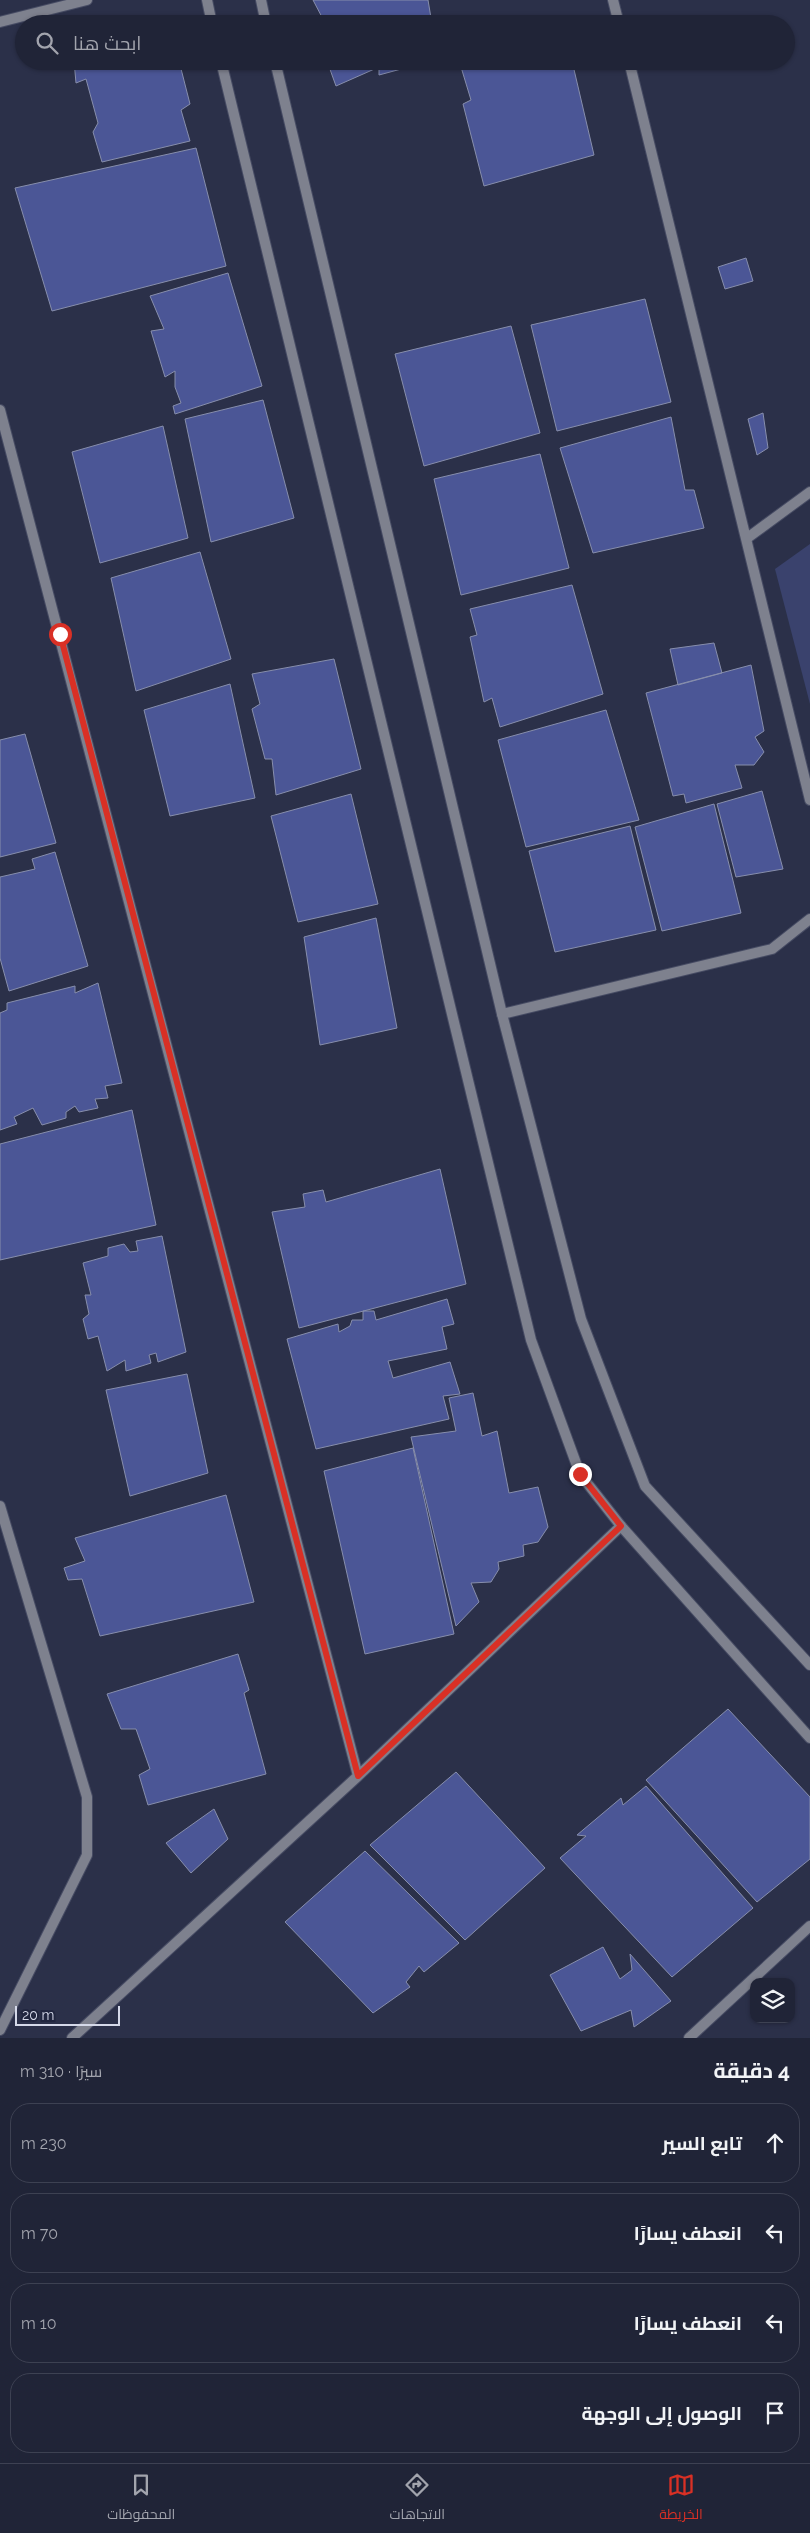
<!DOCTYPE html>
<html lang="ar">
<meta charset="utf-8">
<style>
:root{--surface:#202437;--page:#282c3f;--text:#f1f3f6;--muted:#a2a4ad;--line:#3d4152;--accent:#d93025}
body{margin:0;font-family:Raleway,Cairo,sans-serif;background:var(--page);color:var(--text);direction:rtl}
.controls{position:absolute;right:15px;bottom:15px;display:grid;overflow:hidden;border-radius:10px;box-shadow:0 1px 4px #0004}
.controls button{width:45px;height:45px;display:grid;place-items:center;padding:0;border:0;border-bottom:1px solid var(--line);background:var(--surface);color:var(--text);font:25px sans-serif}
.scale{position:absolute;left:15px;bottom:12px;width:105px;box-sizing:border-box;padding-left:5px;border:2px solid #d5d9e9;border-top:0;font-size:14px;line-height:18px;white-space:nowrap;color:#d5d9e9;-webkit-text-stroke:4px #21263f;paint-order:stroke}
.stop{position:absolute;width:15px;height:15px;margin:-11px;border:4px solid #d93025;border-radius:50%;background:#fff}
.stop.end{background:#d93025;border-color:#fff;box-shadow:0 1px 5px #0008}
.list{margin:0;padding:0;list-style:none}
h2{display:flex;justify-content:space-between;align-items:center;height:65px;margin:0;padding:0 20px;font-size:21px}
h2 small{font-size:16px;font-weight:400;color:var(--muted)}
.list li{display:grid;grid-template-columns:32px 1fr auto;gap:15px;align-items:center;box-sizing:border-box;height:80px;margin:0 10px 10px;padding:0 10px;border:1px solid var(--line);border-radius:20px}
.list b{display:block;font-size:19px;white-space:nowrap}
.list em{font-size:16px;font-style:normal;color:var(--muted)}
.icon{flex:none;width:28px;height:28px;fill:none;stroke:currentColor;stroke-width:2;stroke-linecap:round;stroke-linejoin:round}
.map{position:relative;flex:none;width:810px;height:2038px;overflow:hidden;direction:ltr}
.search{position:absolute;background:var(--surface);box-shadow:0 1px 4px #0004;left:15px;right:15px;top:15px;height:55px;display:flex;align-items:center;gap:12px;box-sizing:border-box;padding:0 18px;border-radius:28px;color:var(--muted);font-size:19px}
.sheet{height:425px;background:var(--surface)}
nav{display:flex;justify-content:space-around;align-items:center;box-sizing:border-box;height:70px;border-top:1px solid var(--line);background:var(--surface);font-size:14px;color:var(--muted)}
nav a{display:grid;justify-items:center;gap:2px}
nav .on{color:var(--accent)}
.map>svg:first-child{display:block}
.green{fill:#3a426d}
.building{fill:#4b5696;stroke:#878eac}
.lines{fill:none;stroke-linecap:round;stroke-linejoin:round}
.minor-casing{stroke:#464b63;stroke-width:12}
.tertiary-casing{stroke:#464b63;stroke-width:12}
.minor{stroke:#7e818e;stroke-width:10}
.tertiary{stroke:#7e818e;stroke-width:10}
.route{stroke:#d93025;stroke-width:6}
</style>
<div class="map">
<svg width="810" height="2038" viewBox="0 0 810 2038">
<rect width="100%" height="100%" fill="#2b3049"/>
<path class="green" d="M810,544V704L775,569Z"/>
<path class="building" d="M313,0H428L432,24H319L324,21Z
M74,61H179L190,104L181,110L190,141L102,162L93,132L98,123L86,79L76,83Z
M327,61H416V65L379,75V67L336,86Z
M479,61H572L594,155L484,186L463,104L471,100L461,67Z
M196,148L226,266L52,311L15,188Z
M746,258L753,281L725,289L718,267Z
M228,273L262,386L175,414L173,406L181,403L175,387V371L165,377L151,331L164,329L150,296Z
M645,299L671,402L557,431L531,325Z
M511,326L540,433L424,466L395,354Z
M263,400L294,518L211,542L185,419Z
M763,413L768,448L757,455L748,419Z
M671,417L685,490H694L704,528L593,553L560,448Z
M163,426L188,538L100,563L72,452Z
M540,454L569,568L461,595L434,479Z
M200,552L231,659L136,691L111,578Z
M572,585L603,694L500,727L492,698L484,702L470,637L477,635L470,609Z
M714,643L722,673L678,685L670,649Z
M334,659L361,769L276,795L272,759H265L252,709L260,704L252,674Z
M751,665L764,731L755,737L764,752L754,765H735L742,788L686,803L684,794L673,796L646,693Z
M230,684L255,798L170,816L144,710Z
M606,710L639,820L526,847L498,740Z
M25,734L56,843L0,857V740Z
M762,791L783,869L736,877L717,804Z
M351,794L378,904L298,922L271,816Z
M714,804L741,913L662,931L635,827Z
M630,826L656,930L555,952L529,851Z
M55,852L88,966L9,991L0,958V877L35,869L32,859Z
M376,918L397,1028L320,1045L304,937Z
M98,983L122,1083L105,1086L108,1098L95,1099L98,1108L79,1112L75,1106L66,1112V1118L42,1125L33,1108L14,1117L17,1124L0,1130V1013L7,1010V1003L75,986V993Z
M132,1110L156,1225L0,1260V1144Z
M440,1169L466,1284L299,1328L272,1212L305,1207L303,1194L323,1190L326,1202Z
M162,1236L186,1352L158,1362L156,1353L149,1355L151,1363L126,1371L125,1360L107,1371L98,1336L88,1339L83,1319L89,1314L85,1295H91L83,1263L108,1256V1248L124,1244L130,1252L138,1251L136,1241Z
M447,1299L454,1324L442,1327L447,1349L388,1361L393,1378L450,1362L460,1394L443,1396L449,1419L316,1449L287,1339L338,1324L339,1332L350,1326L352,1320H363V1311H374L376,1320Z
M187,1374L208,1473L130,1496L106,1390Z
M473,1393L482,1436L497,1431L509,1493L538,1487L548,1527L538,1542L523,1545L524,1556L498,1562L499,1569L491,1582L471,1583L479,1602L456,1626L411,1437L456,1431L449,1398Z
M413,1448L454,1634L365,1654L324,1471Z
M226,1495L254,1602L100,1636L82,1579L68,1580L64,1568L85,1561L75,1538Z
M238,1654L249,1690L244,1693L266,1774L148,1805L139,1775L150,1769L136,1729H121L107,1694Z
M728,1709L810,1797V1859L757,1902L646,1780Z
M456,1772L545,1868L465,1940L370,1845Z
M646,1786L753,1908L672,1977L560,1858L586,1836L577,1835L621,1798L623,1805Z
M214,1809L228,1839L191,1873L166,1843Z
M365,1851L459,1943L424,1972L419,1966L406,1982L410,1987L373,2013L285,1922Z
M603,1947L620,1979L632,1970L630,1954L671,2001L634,2027L631,2010L581,2031L550,1975Z"/>
<g class="lines">
<defs>
<path id="minor" d="M613,0L619,24
M0,22L87,0
M629,61L810,800
M0,410L358,1776
M746,539L810,492
M502,1014L772,949L810,919
M0,1506L87,1797V1855L0,2030
M72,2038L358,1776L621,1526"/>
<path id="tertiary" d="M207,0L212,24
M261,0L266,24
M221,61L531,1340L580,1474L621,1526L810,1738
M275,61L502,1014L581,1319L645,1486L810,1665
M689,2038L810,1926"/>
</defs>
<use href="#minor" class="minor-casing"/>
<use href="#tertiary" class="tertiary-casing"/>
<use href="#minor" class="minor"/>
<use href="#tertiary" class="tertiary"/>
</g>
<g class="lines">
<path class="route" d="M60,634L358,1776L621,1526L580,1474"/>
</g>
</svg>
<div class="controls">
<button><svg class="icon" aria-label="layers" viewBox="0 0 24 24"><path d="M12 4l9 5-9 5-9-5zM3 14l9 5 9-5"/></svg></button>
</div>
<div class="scale">20 m</div>
<div class="stop" style="left:60px;top:634px"></div>
<div class="stop end" style="left:580px;top:1474px"></div>
<div class="search"><svg class="icon" aria-label="search" viewBox="0 0 24 24"><circle cx="10" cy="10" r="6"/><path d="M15 15l6 6"/></svg>ابحث هنا</div>
</div>
<section class="sheet">
<h2>4 دقيقة<small>سيرًا · 310 m</small></h2>
<ul class="list">
<li><svg class="icon" aria-label="ahead" viewBox="0 0 24 24"><path d="M12 20V5M6 11l6-6 6 6"/></svg><div><b>تابع السير</b></div><em>230 m</em></li>
<li><svg class="icon" aria-label="left" viewBox="0 0 24 24"><path d="M17 20v-9H6M10 6l-5 5 5 5"/></svg><div><b>انعطف يسارًا</b></div><em>70 m</em></li>
<li><svg class="icon" aria-label="left" viewBox="0 0 24 24"><path d="M17 20v-9H6M10 6l-5 5 5 5"/></svg><div><b>انعطف يسارًا</b></div><em>10 m</em></li>
<li><svg class="icon" aria-label="arrive" viewBox="0 0 24 24"><path d="M6 21V4h12l-3 4 3 4H6"/></svg><div><b>الوصول إلى الوجهة</b></div></li>
</ul>
</section>
<nav>
<a class="on"><svg class="icon" aria-label="map" viewBox="0 0 24 24"><path d="M3 6l6-2 6 2 6-2v14l-6 2-6-2-6 2zM9 4v14M15 6v14"/></svg>الخريطة</a>
<a><svg class="icon" aria-label="directions" viewBox="0 0 24 24"><path d="M12 3l9 9-9 9-9-9zM9 14v-3h6M13 9l2 2-2 2"/></svg>الاتجاهات</a>
<a><svg class="icon" aria-label="saved" viewBox="0 0 24 24"><path d="M7 4h10v16l-5-4-5 4z"/></svg>المحفوظات</a>
</nav>
